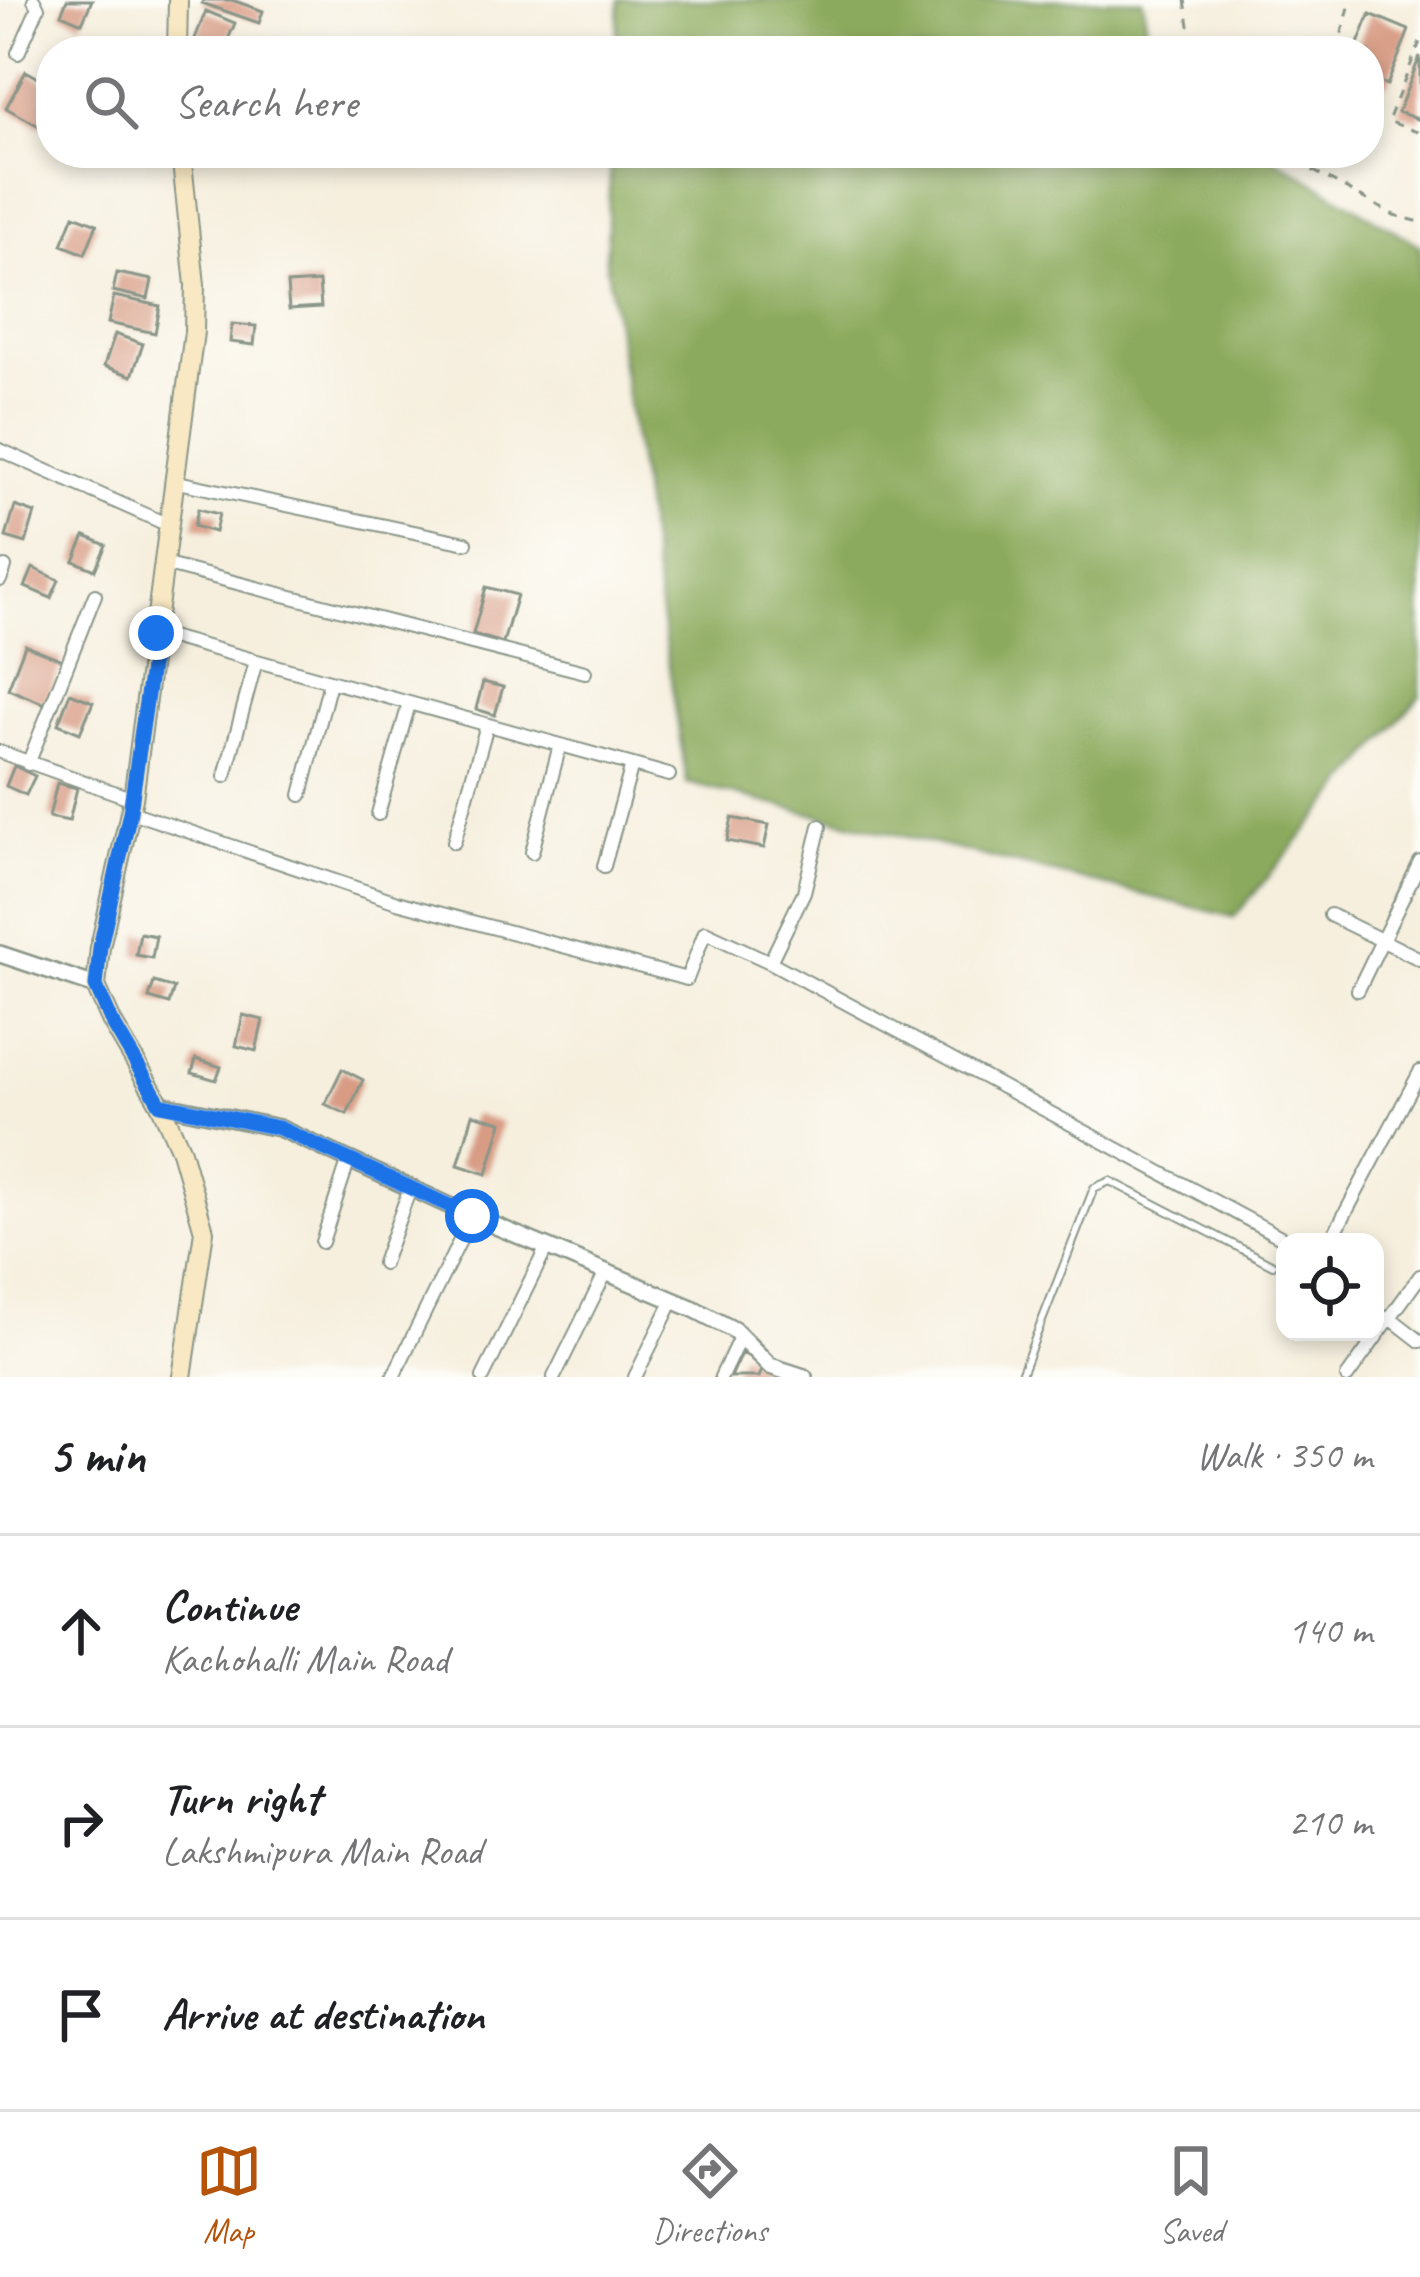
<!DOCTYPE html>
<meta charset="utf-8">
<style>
:root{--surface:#fff;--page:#f2f2f2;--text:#202124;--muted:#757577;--line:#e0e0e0;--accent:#b45309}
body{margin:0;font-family:Caveat,sans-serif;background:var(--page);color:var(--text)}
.controls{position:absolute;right:36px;bottom:36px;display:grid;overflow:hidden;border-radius:24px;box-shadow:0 6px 18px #0003}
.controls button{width:108px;height:108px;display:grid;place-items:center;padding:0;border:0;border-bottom:3px solid var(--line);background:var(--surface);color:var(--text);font:60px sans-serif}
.stop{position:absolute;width:36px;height:36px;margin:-27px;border:9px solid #1a73e8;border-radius:50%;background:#fff}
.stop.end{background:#1a73e8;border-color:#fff;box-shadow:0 3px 12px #0008}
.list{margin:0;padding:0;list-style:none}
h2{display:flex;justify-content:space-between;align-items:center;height:156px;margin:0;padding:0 48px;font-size:51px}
h2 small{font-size:39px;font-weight:400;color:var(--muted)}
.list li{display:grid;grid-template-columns:78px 1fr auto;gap:36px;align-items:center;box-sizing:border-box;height:192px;padding:0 48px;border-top:3px solid var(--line)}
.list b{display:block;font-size:45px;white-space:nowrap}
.list p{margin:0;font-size:39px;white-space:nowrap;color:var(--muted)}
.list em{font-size:39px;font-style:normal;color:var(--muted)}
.icon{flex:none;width:66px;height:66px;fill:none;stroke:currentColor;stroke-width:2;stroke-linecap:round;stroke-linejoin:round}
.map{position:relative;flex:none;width:1420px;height:1377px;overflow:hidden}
.search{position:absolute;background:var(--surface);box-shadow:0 6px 18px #0003;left:36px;right:36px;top:36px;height:132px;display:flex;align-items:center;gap:30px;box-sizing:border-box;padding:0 42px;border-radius:48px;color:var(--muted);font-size:45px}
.sheet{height:732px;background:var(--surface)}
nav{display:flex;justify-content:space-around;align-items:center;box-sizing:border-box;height:168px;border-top:3px solid var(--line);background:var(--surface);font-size:33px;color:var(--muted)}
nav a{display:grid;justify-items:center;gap:6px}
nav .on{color:var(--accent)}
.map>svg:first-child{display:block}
.forest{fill:#8caa5d;stroke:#567448;stroke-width:3}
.building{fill:#d89c85}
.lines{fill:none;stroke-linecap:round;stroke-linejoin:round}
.service-casing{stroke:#8a9689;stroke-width:10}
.minor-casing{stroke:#8a9689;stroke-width:16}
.tertiary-casing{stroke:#8a9689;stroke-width:20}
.secondary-casing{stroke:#8a9689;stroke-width:22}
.path{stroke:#8a9689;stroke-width:3;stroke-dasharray:9 9;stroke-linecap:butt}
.service{stroke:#fff;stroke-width:6}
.minor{stroke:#fff;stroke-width:12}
.tertiary{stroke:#fff;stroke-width:15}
.secondary{stroke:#f8e8c3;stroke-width:18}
.route{stroke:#1a73e8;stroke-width:15}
</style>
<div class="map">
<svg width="1420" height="1377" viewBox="0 0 1420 1377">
<rect width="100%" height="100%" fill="#fdfcf7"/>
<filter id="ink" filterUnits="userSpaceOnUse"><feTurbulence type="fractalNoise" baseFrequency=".00833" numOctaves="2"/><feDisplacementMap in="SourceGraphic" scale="24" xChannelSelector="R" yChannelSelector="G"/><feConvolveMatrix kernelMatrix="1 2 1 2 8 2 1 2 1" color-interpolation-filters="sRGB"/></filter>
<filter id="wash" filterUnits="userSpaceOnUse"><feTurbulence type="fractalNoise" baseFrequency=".004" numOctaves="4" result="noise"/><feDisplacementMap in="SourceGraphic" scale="48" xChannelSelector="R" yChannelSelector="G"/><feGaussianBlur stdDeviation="2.7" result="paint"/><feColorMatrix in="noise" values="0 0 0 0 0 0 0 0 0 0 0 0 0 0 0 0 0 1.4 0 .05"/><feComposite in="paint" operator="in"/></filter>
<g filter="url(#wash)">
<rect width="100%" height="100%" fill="#f6efde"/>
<path class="forest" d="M619,0H1143L1150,51H616Z
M611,153H1266L1420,246V696L1234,917L687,783L606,260Z"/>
<g id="blocks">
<path class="building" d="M67,0H92L82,23L61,14Z
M203,0H232L263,11L259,23L202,3Z
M206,11L235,23L223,51L192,46Z
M1370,14L1409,30L1387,85L1369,78V51H1355Z
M1420,56V120L1398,112Z
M26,71L51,85V108L41,127L6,108Z
M74,215L97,224L85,254L62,245Z
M117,273L152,280L148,299L113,291Z
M319,282L321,307L289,309L287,284Z
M114,296L160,306L155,333L108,323Z
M232,324L256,326L254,345L230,342Z
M115,334L143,344L132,376L104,366Z
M15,506L35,513L26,543L6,537Z
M198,509L219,514L215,532L194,526Z
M85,536L106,545L95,570L74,561Z
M33,568L59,580L51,598L25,587Z
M486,587L517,595L503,643L473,634Z
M25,645L63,660L45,704L8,689Z
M483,682L503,687L495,715L476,709Z
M70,693L93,702L80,733L58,724Z
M14,766L35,776L26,795L6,786Z
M57,783L77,788L69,821L49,817Z
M732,818L769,825L764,848L727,841Z
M140,933L156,936L152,958L136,955Z
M154,982L174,988L169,1004L149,998Z
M243,1015L263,1020L256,1051L236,1046Z
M196,1059L221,1067L216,1080L192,1073Z
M342,1069L363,1080L347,1114L325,1104Z
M473,1114L502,1122L487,1174L458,1165Z
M741,1353L765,1363L759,1377H731Z"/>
</g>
</g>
<g filter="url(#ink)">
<use href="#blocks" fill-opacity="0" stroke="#8a9689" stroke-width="3"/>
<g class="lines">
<defs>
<path id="service" d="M1020,1377L1094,1188L1110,1181L1273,1265"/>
<path id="minor" d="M18,53L38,8L34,0
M0,450L166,524
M173,481L466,543
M163,564L585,672
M0,580L5,567
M156,633L669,775
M0,752L133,799
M28,764L95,595
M225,776L256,661
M301,795L330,682
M131,812L397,902L687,979L705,932L770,962L804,892L820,826
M378,814L409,704
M454,842L487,725
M532,852L560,745
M604,866L632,765
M1330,915L1420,959
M770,962L1290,1242
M1358,990L1420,862
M322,1242L349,1159
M1330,1242L1420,1072
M383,1263L410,1188
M1389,1317L1420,1341
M393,1377L472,1216
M483,1377L547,1247
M554,1377L606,1272
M635,1377L673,1300
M721,1377L740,1337
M1347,1377L1420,1276"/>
<path id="tertiary" d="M0,954L96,986
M160,1104L279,1128L472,1216L694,1309L734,1330L770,1366L804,1377"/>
<path id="secondary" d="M177,51L178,0
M181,153L195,285L194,332L133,799L100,947L96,986L112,1022L160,1104L181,1151L204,1231L182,1377"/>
</defs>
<use href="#service" class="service-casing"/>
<use href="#minor" class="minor-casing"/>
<use href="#tertiary" class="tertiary-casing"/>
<use href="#secondary" class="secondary-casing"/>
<path class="path" d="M1185,0L1193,51
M1420,42L1388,121L1420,133
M1337,51L1351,0
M1281,153L1394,215L1420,222"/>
<use href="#service" class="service"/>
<use href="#minor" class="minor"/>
<use href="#tertiary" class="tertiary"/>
<use href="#secondary" class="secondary"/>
</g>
</g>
<g class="lines" filter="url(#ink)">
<path class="route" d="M156,633L130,812L100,947L96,986L112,1022L160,1104L279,1128L472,1216"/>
</g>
</svg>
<div class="controls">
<button><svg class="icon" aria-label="locate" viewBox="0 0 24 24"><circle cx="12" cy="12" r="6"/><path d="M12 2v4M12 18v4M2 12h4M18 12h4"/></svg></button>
</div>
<div class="stop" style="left:472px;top:1216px"></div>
<div class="stop end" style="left:156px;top:633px"></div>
<div class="search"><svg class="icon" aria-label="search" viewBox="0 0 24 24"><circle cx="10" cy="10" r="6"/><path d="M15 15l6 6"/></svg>Search here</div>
</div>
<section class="sheet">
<h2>5 min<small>Walk · 350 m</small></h2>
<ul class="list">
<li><svg class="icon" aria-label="ahead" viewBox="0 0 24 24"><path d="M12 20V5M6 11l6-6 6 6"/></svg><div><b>Continue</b><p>Kachohalli Main Road</p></div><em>140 m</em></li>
<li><svg class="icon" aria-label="right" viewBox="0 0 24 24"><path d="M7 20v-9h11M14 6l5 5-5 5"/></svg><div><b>Turn right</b><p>Lakshmipura Main Road</p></div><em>210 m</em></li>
<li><svg class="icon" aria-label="arrive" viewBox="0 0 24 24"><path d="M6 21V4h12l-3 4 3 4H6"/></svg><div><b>Arrive at destination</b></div></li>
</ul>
</section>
<nav>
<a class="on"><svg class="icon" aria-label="map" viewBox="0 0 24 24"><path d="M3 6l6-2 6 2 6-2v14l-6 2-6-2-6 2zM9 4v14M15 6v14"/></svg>Map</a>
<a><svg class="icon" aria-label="directions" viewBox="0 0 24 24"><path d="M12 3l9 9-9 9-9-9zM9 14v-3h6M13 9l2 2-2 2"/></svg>Directions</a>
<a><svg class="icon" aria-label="saved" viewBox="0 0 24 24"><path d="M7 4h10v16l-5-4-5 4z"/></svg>Saved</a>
</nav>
